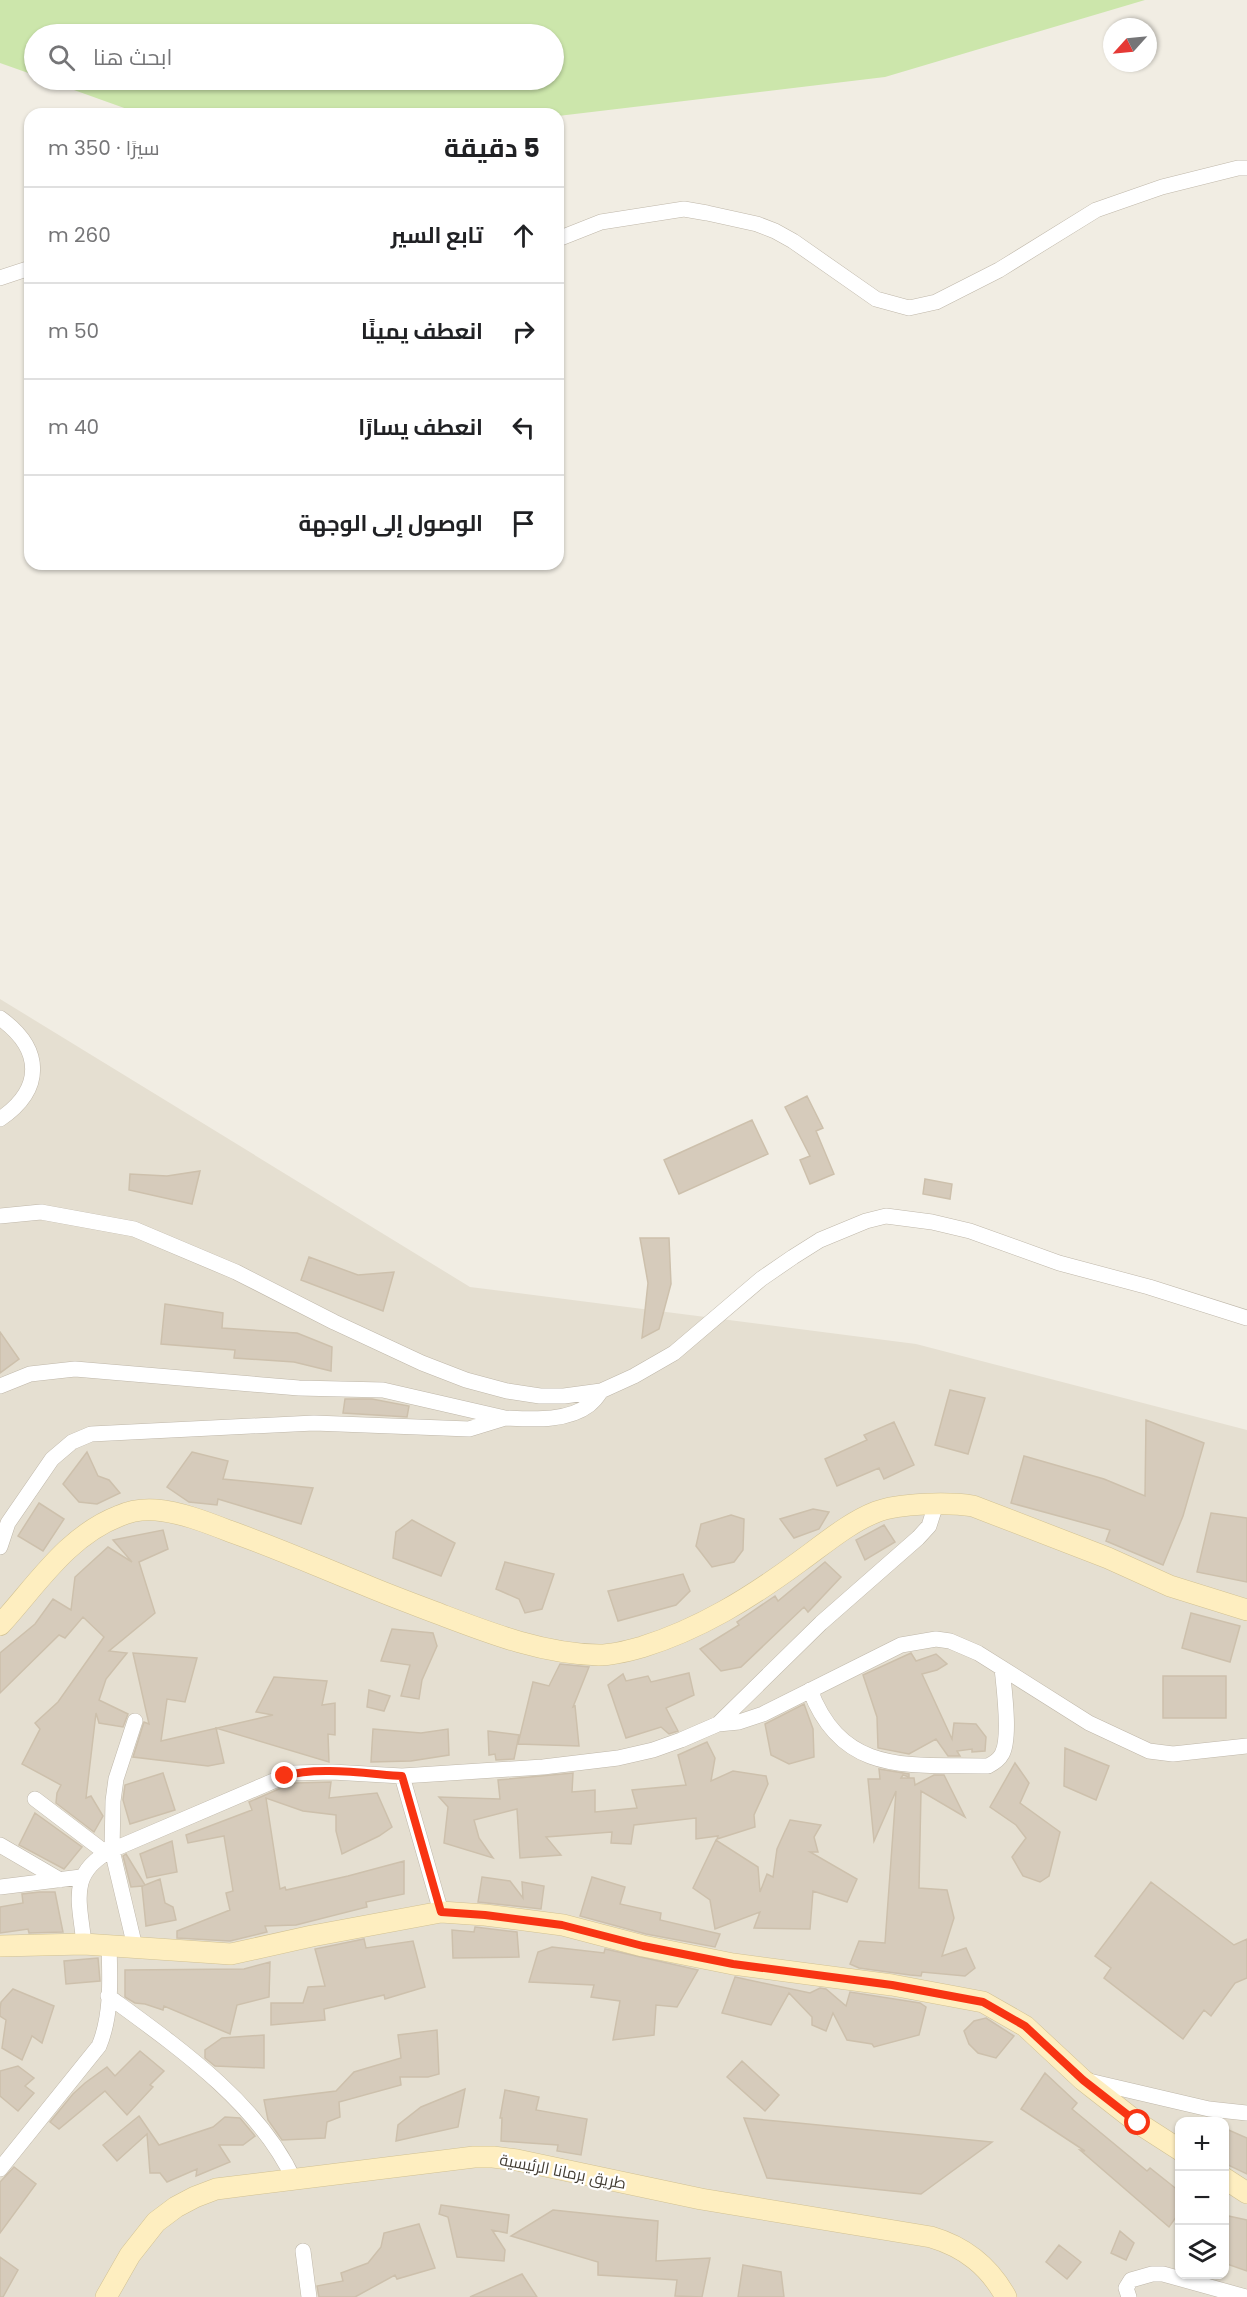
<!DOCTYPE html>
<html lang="ar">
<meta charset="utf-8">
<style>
:root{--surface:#fff;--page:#f2f2f2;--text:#202124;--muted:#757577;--line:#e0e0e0}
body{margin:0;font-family:Poppins,Cairo,sans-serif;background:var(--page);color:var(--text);direction:rtl}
.controls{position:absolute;right:18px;bottom:18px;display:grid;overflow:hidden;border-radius:12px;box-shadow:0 2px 4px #0004}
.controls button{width:54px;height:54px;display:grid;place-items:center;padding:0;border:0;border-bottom:2px solid var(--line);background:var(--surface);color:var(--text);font:30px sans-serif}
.compass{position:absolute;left:1103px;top:18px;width:54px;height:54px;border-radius:50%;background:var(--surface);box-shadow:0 2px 4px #0004;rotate:243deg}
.stop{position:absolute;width:18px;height:18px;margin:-14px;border:4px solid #f83413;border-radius:50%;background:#fff}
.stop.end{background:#f83413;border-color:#fff;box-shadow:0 2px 6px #0008}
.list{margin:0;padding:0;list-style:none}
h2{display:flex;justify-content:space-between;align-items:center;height:78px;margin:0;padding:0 24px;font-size:26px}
h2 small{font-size:20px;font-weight:400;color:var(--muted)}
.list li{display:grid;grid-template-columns:39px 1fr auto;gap:18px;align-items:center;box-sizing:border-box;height:96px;padding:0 24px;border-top:2px solid var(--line)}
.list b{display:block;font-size:22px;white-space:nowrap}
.list em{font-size:20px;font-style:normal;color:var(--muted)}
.icon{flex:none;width:33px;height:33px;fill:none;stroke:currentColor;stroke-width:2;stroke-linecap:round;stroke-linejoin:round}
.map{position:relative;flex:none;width:1247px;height:2297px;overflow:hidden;direction:ltr}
.search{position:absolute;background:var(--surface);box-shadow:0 2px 4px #0004;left:24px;top:24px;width:540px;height:66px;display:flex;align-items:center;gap:15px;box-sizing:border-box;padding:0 21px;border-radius:33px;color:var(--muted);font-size:22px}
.panel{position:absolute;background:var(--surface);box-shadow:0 2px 4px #0004;left:24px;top:108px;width:540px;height:462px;border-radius:18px;direction:rtl}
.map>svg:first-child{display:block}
.residential{fill:#e5dfd1;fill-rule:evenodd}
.green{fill:#cce6ab}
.building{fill:#d6cbbb;stroke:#cdc0ac;stroke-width:1.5}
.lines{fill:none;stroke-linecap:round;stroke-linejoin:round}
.street-casing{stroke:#bfb7a9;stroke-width:16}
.secondary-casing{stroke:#d1c193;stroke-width:22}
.street{stroke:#fff;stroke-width:15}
.secondary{stroke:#feeec0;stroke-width:21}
.route{stroke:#f83413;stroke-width:8}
.labels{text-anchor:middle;stroke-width:4.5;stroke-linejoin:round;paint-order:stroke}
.street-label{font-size:16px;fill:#433d33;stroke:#fff}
</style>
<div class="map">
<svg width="1247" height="2297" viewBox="0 0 1247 2297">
<rect width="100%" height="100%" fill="#f1ede3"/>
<path class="residential" d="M0,999L470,1287L916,1344L1247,1430V2297H0ZM1180,2122H1224V2274H1180Z"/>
<path class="green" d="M0,0H1145L885,77L558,116V114H141L46,80H554V34H34V75L0,63Z"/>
<path class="building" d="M807,1096L823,1128L816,1131L834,1174L810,1184L800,1160L810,1156L785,1107Z
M752,1120L768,1154L679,1194L664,1160Z
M200,1171L192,1204L129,1190L130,1174L167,1176Z
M925,1179L952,1184L950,1199L923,1194Z
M640,1238H669L671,1284L659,1329L642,1338L648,1283Z
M309,1257L358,1275L394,1272L383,1311L301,1280Z
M165,1304L223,1313L222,1328L297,1333L332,1347L331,1371L294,1362L234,1358L235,1350L161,1344Z
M0,1332L19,1359L0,1373Z
M950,1390L985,1398L968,1454L935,1445Z
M345,1399H372L409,1406L407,1417L343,1413Z
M1146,1420L1204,1443L1183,1516L1163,1565L1106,1541L1110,1530L1011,1503L1024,1456L1104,1479L1145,1496Z
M894,1422L914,1465L884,1479L879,1468L837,1486L825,1459L867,1440L864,1435Z
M87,1452L98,1476L109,1480L120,1493L97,1504L79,1502L63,1484Z
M192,1452L228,1461L223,1479L313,1488L301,1524L218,1499L217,1505L189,1502L167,1487Z
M39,1503L64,1519L43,1551L18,1536Z
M813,1509L829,1512L819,1529L794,1538L780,1519Z
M1211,1513L1247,1518V1582L1197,1572Z
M731,1515L744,1519L743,1550L734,1562L712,1567L696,1546L701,1524Z
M412,1520L455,1543L441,1576L393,1558L396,1532Z
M884,1525L895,1542L865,1560L856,1540Z
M163,1530L168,1549L139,1562L155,1613L109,1651L127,1653L106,1679L99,1700L128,1714L123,1727L99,1723L96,1713L86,1798L91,1796L103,1816L94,1832L56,1803L57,1793L61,1785L22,1764L40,1729L35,1723L58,1702L104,1637L83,1617L65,1638L59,1635L0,1693V1653L35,1624L53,1599L71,1610L75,1577L108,1547L132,1562L113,1540Z
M505,1562L554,1574L542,1609L525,1613L519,1599L496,1589Z
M825,1562L841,1577L808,1612L804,1607L741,1667L721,1671L700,1649L739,1625L737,1622L775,1596L778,1601Z
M683,1574L690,1591L676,1605L618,1621L608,1591Z
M1191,1613L1240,1626L1230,1662L1182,1648Z
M392,1629L433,1633L437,1646L422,1680L419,1699L401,1696L410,1665L381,1661Z
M133,1653L197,1658L185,1702L167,1699L161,1741L273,1715L256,1712L274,1677L327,1681L322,1705L335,1703V1735L328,1734L329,1762L216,1728L224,1763L208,1766L133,1757L144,1722L149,1724Z
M911,1653L916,1661L936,1654L947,1664L937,1670L922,1674L952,1739L954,1723L976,1724L986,1737L985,1751L972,1752V1749L957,1751L960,1756H948L936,1739L909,1754L878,1748L877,1717L863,1675Z
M560,1664L589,1667L573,1707L575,1706L579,1746L518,1744L533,1682L549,1686Z
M689,1673L694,1695L666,1708L678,1731L669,1734L661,1727L626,1738L608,1685L623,1674L626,1681L648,1676L651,1682Z
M1163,1676H1226V1718H1163Z
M369,1690L390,1696L384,1711L367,1707Z
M804,1704L813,1729L814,1757L789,1764L771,1755L765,1724Z
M373,1729L421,1733L448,1729L449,1755L411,1761L371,1762Z
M488,1731L519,1735L514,1759L496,1760L495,1754L489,1755Z
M707,1742L715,1758L711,1781L733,1771L766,1776L768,1784L754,1815L755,1827L717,1839L718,1836L696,1839V1818L634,1825L631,1844L611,1843L612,1832L546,1837L561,1855L520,1858L517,1809L474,1820L479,1838L493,1858L444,1843L448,1807L439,1797L500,1799L498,1780L573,1773L572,1792L595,1790V1812L637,1808L632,1790L686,1785L678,1755Z
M1065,1748L1109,1766L1096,1800L1064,1786Z
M1015,1763L1029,1783L1020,1803L1060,1832L1049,1876L1040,1882L1023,1876L1012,1857L1026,1838L1016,1825L990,1807Z
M879,1769L909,1774V1777L903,1775L901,1778H914L915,1785L934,1775H944L965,1817L921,1791L919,1888L947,1890L954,1918L942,1956L966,1948L975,1968L965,1976L922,1972L921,1976L910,1975L859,1968L850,1964L859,1941L885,1943L896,1791L874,1841L868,1779H880Z
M163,1773L175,1810L130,1824L123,1800L125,1785Z
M331,1782L329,1798L377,1793L392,1827L379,1836L342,1854L336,1831V1815L303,1811L266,1798L280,1889L285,1887L286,1890L348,1876L404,1861V1894L366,1902L367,1907L296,1925L265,1926L267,1932L230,1941L177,1938V1931L230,1910L226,1893L233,1891L224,1836L188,1843L186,1835L252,1810L249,1802L288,1785L296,1783Z
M35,1813L82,1847L64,1869L19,1845Z
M790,1820L821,1825L814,1837L818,1852H810L857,1879L847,1902L813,1891L810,1929L754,1928L760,1912L715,1929L710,1900L693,1888L716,1840L758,1867L760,1892L767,1874L773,1877L777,1849Z
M172,1841L177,1872L147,1878L140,1854Z
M126,1854L145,1885L160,1879L165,1903L173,1907L176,1920L146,1926L142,1887L143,1886L131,1887L123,1856Z
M482,1877L510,1881L523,1898L522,1882L544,1886L541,1909L478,1902Z
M592,1877L625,1887L620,1904L661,1913L660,1920L720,1934L715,1947L646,1934L580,1916Z
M1151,1882L1234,1945L1247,1939V1978L1235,1983L1211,2016L1204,2010L1183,2039L1104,1978L1111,1968L1095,1956Z
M40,1892H55L63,1932L29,1933L28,1929L0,1933V1907L23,1903L22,1894Z
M475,1927L517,1932L519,1957L453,1958L452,1930L474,1932Z
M364,1939L366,1948L413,1941L425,1987L385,1999L384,1995L324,2009L325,2020L271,2025V2003H303L308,1987L325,1986L315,1949Z
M552,1947L604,1953L605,1949L698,1970L677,2007L656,2005L654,2035L613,2040L620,2001L591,1997L594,1985L529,1982L538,1952Z
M98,1958L100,1981L66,1984L64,1961Z
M270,1962L269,1997L237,2005L230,2034L164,2006L163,2010L145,2004L135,2003L125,1997V1970L244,1969Z
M735,1977L810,1993L820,1988L826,1989L846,2006L850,1992L920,2003L926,2007L919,2035L874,2047L872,2044L847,2040L833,2013L826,2031L812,2025V2017L789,1993L771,2025L722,2013Z
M13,1989L54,2006L42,2043L32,2036L22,2060L2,2048L6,2020L0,2016V2009L1,2002Z
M986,2018L1014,2036L996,2058L978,2053L969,2044L964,2031L974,2021Z
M437,2030L439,2074L428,2077H400L401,2085L339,2102L340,2117L327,2122L325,2138L282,2140L268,2120L264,2100L336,2091L354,2072L401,2058L398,2035Z
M264,2035V2068L215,2066L205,2058V2050L222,2038Z
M140,2051L164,2071L150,2085L153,2087L127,2115L105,2091L59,2129L50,2122L73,2094L85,2083L107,2067L115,2076Z
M742,2061L779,2095L765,2111L727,2077Z
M18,2066L34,2078L25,2086L34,2093L18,2111L0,2096V2071Z
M1045,2073L1077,2103L1072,2109L1147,2171L1150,2168L1179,2191V2213L1169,2227L1080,2150L1085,2151L1021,2109Z
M465,2089L458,2127L396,2141L398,2125L421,2107Z
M505,2090L539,2097L536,2110L587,2119L581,2155L557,2151L558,2145L501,2141L502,2118H500Z
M139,2116L159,2145L213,2127L225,2117L240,2118L255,2136L243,2145H219L230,2162L196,2176L197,2169L167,2182L160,2173H150L147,2134L117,2161L103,2145Z
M744,2118L798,2123L992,2142L921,2194L767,2178Z
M1224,2128L1247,2138V2174L1224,2163Z
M14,2167L36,2184L0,2233V2182Z
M441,2205L509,2215L507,2233L492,2230L505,2250L504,2261L457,2257L448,2217L439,2214Z
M553,2210L658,2221L656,2261L710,2258L702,2297L675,2296L677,2280L598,2275V2262L511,2236Z
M1224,2215L1247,2220V2271L1224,2263Z
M419,2224L435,2268L397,2279L395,2275L355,2297H319L317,2286L343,2281L341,2273L368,2263L381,2247L384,2233Z
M1120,2231L1134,2243L1126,2260L1111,2253Z
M1059,2245L1081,2262L1067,2279L1046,2262Z
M0,2257L18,2270L3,2297H0Z
M743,2265L781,2272L784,2297H738Z
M522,2274L537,2297H470Z"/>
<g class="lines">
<defs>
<path id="street" d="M558,239L601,222L684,209L707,213L757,224L775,231L793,241L876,299L909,308L936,302L999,270L1096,210L1162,187L1238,168H1247
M0,278L30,268
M0,1018C43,1049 44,1089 0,1119
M0,1216L41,1212L134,1229L236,1272L334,1322L422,1363L466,1380L507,1391L540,1396H564L601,1391L634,1376L674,1353L761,1279L793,1257L820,1240L866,1221L886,1216L932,1222L970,1231L1059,1263L1149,1287L1247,1318
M0,1386L30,1374L75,1369L299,1388L383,1390L505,1418C531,1419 567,1422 589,1405C594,1401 598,1396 601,1391
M0,1547L8,1523L52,1459L72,1442L91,1434L314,1423L469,1429L505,1418
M810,1690C843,1777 910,1764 988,1766C994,1763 999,1760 1002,1754C1011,1738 1004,1688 1002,1668
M135,1721L116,1779L113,1801L112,1850L135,1947
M718,1724L739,1722L763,1714L901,1645L936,1639L950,1641L978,1653L1089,1723L1149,1751L1173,1754L1247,1746
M402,1776L441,1912
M35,1799L106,1853
M0,1845L60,1880
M0,1887L81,1877
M84,1944C80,1902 67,1873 112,1850L285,1776L294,1773L332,1772L402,1776L543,1767L618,1758L653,1750L681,1740L718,1724L821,1623L918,1538L929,1526L936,1504
M108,1996C175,2045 259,2103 294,2180
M1089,2081L1209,2109L1247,2113
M0,2169L99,2046C112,2015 110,1978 109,1946
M303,2251L309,2297
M1129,2297L1126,2288L1131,2280L1152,2274H1163L1246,2297"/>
<path id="secondary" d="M0,1625C36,1586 67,1536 119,1516C130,1511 143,1509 156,1510C180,1512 206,1522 229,1531C275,1547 320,1567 365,1585C391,1596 416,1605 442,1615C492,1634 544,1654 599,1655C613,1655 628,1651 642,1647C700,1629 750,1598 799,1562C823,1545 848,1523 876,1512C899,1503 949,1502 973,1506L1108,1558L1170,1586L1247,1610
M0,1946L84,1944L231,1954L312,1936L441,1912L485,1915L563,1925L643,1946L733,1964L892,1985L983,2002L1025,2026L1083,2080L1138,2123L1180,2150
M1224,2178L1247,2193
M106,2297L130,2255L156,2222L176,2207L195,2197L216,2189L474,2157H493L517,2160L701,2199L931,2237C965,2247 989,2266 1006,2297"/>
</defs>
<use href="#street" class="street-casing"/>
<use href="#secondary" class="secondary-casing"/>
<use href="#street" class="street"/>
<use href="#secondary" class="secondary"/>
</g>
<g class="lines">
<path class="route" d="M285,1776C316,1766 369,1774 402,1776L441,1912L485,1915L562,1925L643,1946L733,1964L892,1985L983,2002L1025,2026L1083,2080L1138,2123"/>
</g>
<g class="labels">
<g class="street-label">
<text transform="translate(563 2171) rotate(11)" y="6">طريق برمانا الرئيسية</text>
</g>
</g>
</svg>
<div class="controls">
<button>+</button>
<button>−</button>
<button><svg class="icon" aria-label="layers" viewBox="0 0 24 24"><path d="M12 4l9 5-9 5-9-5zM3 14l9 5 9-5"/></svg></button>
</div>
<svg class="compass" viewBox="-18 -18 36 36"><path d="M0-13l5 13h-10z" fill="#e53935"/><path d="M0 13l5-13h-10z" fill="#757577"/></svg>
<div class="stop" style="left:1138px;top:2123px"></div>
<div class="stop end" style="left:285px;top:1776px"></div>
<div class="search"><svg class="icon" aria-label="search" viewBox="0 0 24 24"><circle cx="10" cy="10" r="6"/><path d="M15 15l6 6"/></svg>ابحث هنا</div>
<section class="panel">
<h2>5 دقيقة<small>سيرًا · 350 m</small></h2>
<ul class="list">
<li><svg class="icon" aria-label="ahead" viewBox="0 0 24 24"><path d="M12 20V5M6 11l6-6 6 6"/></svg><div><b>تابع السير</b></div><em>260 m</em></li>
<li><svg class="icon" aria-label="right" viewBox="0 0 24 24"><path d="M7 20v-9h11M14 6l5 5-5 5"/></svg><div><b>انعطف يمينًا</b></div><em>50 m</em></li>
<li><svg class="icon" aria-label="left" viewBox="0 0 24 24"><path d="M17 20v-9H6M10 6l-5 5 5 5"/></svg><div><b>انعطف يسارًا</b></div><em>40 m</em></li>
<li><svg class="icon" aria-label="arrive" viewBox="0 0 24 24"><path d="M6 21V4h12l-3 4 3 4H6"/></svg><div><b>الوصول إلى الوجهة</b></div></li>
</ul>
</section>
</div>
